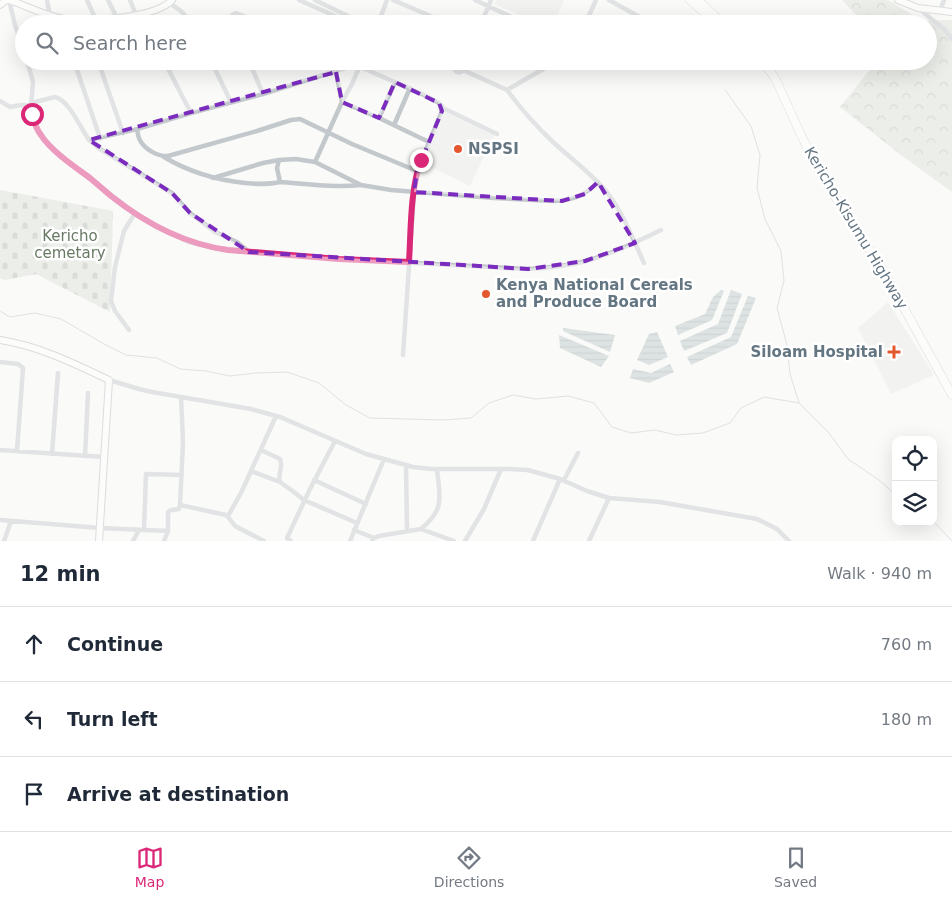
<!DOCTYPE html>
<meta charset="utf-8">
<style>
:root{--surface:#fff;--page:#f6f6f7;--text:#1f2937;--muted:#747a83;--line:#e0e1e3;--accent:#db2777}
body{margin:0;font-family:"DejaVu Sans",sans-serif;background:var(--page);color:var(--text)}
.controls{position:absolute;right:15px;bottom:15px;display:grid;overflow:hidden;border-radius:10px;box-shadow:0 5px 20px #0002}
.controls button{width:45px;height:45px;display:grid;place-items:center;padding:0;border:0;border-bottom:1px solid var(--line);background:var(--surface);color:var(--text);font:25px sans-serif}
.stop{position:absolute;width:15px;height:15px;margin:-11px;border:4px solid #db2777;border-radius:50%;background:#fff}
.stop.end{background:#db2777;border-color:#fff;box-shadow:0 1px 5px #0008}
.list{margin:0;padding:0;list-style:none}
h2{display:flex;justify-content:space-between;align-items:center;height:65px;margin:0;padding:0 20px;font-size:21px}
h2 small{font-size:16px;font-weight:400;color:var(--muted)}
.list li{display:grid;grid-template-columns:32px 1fr auto;gap:15px;align-items:center;box-sizing:border-box;height:75px;padding:0 20px;border-top:1px solid var(--line)}
.list b{display:block;font-size:19px;white-space:nowrap}
.list em{font-size:16px;font-style:normal;color:var(--muted)}
.icon{flex:none;width:28px;height:28px;fill:none;stroke:currentColor;stroke-width:2;stroke-linecap:round;stroke-linejoin:round}
.map{position:relative;flex:none;width:952px;height:541px;overflow:hidden}
.search{position:absolute;background:var(--surface);box-shadow:0 5px 20px #0002;left:15px;right:15px;top:15px;height:55px;display:flex;align-items:center;gap:12px;box-sizing:border-box;padding:0 18px;border-radius:28px;color:var(--muted);font-size:19px}
.sheet{height:290px;background:var(--surface)}
nav{display:flex;justify-content:space-around;align-items:center;box-sizing:border-box;height:70px;border-top:1px solid var(--line);background:var(--surface);font-size:14px;color:var(--muted)}
nav a{display:grid;justify-items:center;gap:2px}
nav .on{color:var(--accent)}
.map>svg:first-child{display:block}
.built{fill:#e8e9e9}
.cemetery{fill:url(#cemetery-stones)}
.park{fill:url(#park-crowns)}
.water{fill:url(#water-rules)}
.lines{fill:none;stroke-linecap:round;stroke-linejoin:round}
.stream{stroke:#bbc7cb;stroke-width:1}
.secondary-casing{stroke:#b3babf;stroke-width:8}
.highway-casing{stroke:#b4b9bd;stroke-width:9}
.street{stroke:#c3c8cc;stroke-width:4.5}
.secondary{stroke:#fff;stroke-width:6}
.highway{stroke:#fff;stroke-width:8}
.route{stroke:#db2777;stroke-width:6}
.marked{fill:none;stroke:#7b2cbf;stroke-width:4;stroke-dasharray:10 6;stroke-linejoin:round}
.poi-dot{fill:#e4572e;stroke:#fff;stroke-width:2}
.labels{text-anchor:middle;stroke-width:5;stroke-linejoin:round;paint-order:stroke}
.poi-label{font-size:15px;font-weight:bold;fill:#657683;stroke:#fff;text-anchor:start}
.street-label{font-size:15px;fill:#657683;stroke:#fff}
.park-label{font-size:15px;fill:#687a64;stroke:#fff}
</style>
<div class="map">
<svg width="952" height="541" viewBox="0 0 952 541">
<defs>
<pattern id="cemetery-stones" width="16" height="16" patternUnits="userSpaceOnUse" patternTransform="scale(1.25)"><rect width="16" height="16" fill="#dadfd7"/><path d="M2 7V4a2 2 0 0 1 4 0v3zM10 15v-3a2 2 0 0 1 4 0v3z" fill="#b4b9b4"/></pattern>
<pattern id="park-crowns" width="20" height="18" patternUnits="userSpaceOnUse" patternTransform="scale(1.25)"><rect width="20" height="18" fill="#dadfd7"/><path d="M2 6a3 3 0 1 1 6 0M12 15a3 3 0 1 1 6 0" fill="none" stroke="#b4b9b4"/></pattern>
<pattern id="water-rules" width="6" height="5" patternUnits="userSpaceOnUse" patternTransform="scale(1.25)"><rect width="6" height="5" fill="#bbc7cb"/><path d="M0 2.5h6" fill="none" stroke="#9ca6aa"/></pattern>
</defs>
<rect width="100%" height="100%" fill="#fafaf8"/>
<path class="built" d="M496,0H564L554,24H540L494,4Z
M445,112L494,135L470,186L422,163Z
M888,302L934,375L891,394L858,328Z"/>
<path class="cemetery" d="M0,190L113,211L110,312L36,274L5,280L0,278Z"/>
<path class="park" d="M842,0H888L923,21L952,20V192L901,155L840,107L873,66L870,61H928V24H858L861,20Z"/>
<path class="water" d="M721,290L724,291L712,320L678,335L675,326L705,314L713,297Z
M731,290L742,294L727,333L684,351L680,341L718,324Z
M748,296L756,298L737,344L691,365L687,357L731,337Z
M563,328L615,335L610,352L563,331Z
M657,332L668,357L649,365L637,360L649,334Z
M559,335L609,356L601,367L560,348Z
M670,364L674,372L649,383L630,378L633,369L651,373Z"/>
<g class="lines">
<path class="stream" d="M725,90L751,126L760,155L757,188L765,219L781,251L784,281L777,308L787,345L790,374L799,403L829,433L848,459L879,480L896,495
M0,311L10,317L35,313L61,319L104,344L126,355L157,358L180,369L206,371L230,376L256,373L287,372L319,383L346,405L370,418L444,420L471,418L489,403L513,395L536,399L568,396L594,403L612,427L631,433L655,430L676,435L703,433L730,423L741,408L764,397L799,403
M933,521L952,541"/>
<defs>
<path id="secondary" d="M9,0C27,6 45,16 64,19C87,23 156,18 172,0
M898,0L918,8L952,12
M0,5L5,1L8,0
M0,340C39,346 73,363 109,380L99,541"/>
<path id="highway" d="M690,0L717,24
M698,0L723,24
M760,61L770,71L776,80L801,135L821,175L883,270L952,395"/>
</defs>
<use href="#secondary" class="secondary-casing"/>
<use href="#highway" class="highway-casing"/>
<path class="street" d="M9,0L15,25L24,51
M47,0L50,15
M87,0L96,20
M108,0L117,18
M130,0L136,15
M299,0L353,24
M315,0L364,24
M393,0L449,24
M475,0L527,24
M609,0L652,24
M170,3L182,12L192,24
M918,8L945,30L952,39
M940,11L944,0
M141,14L146,24
M233,24L231,20L232,15L236,13L263,24
M378,24L387,0
M481,24L491,0
M585,24L596,0
M27,61L33,82L31,106L32,114L36,127L44,140L67,161L135,213L155,226L189,242L215,248L249,252L339,259L528,269C547,268 567,266 586,261C611,254 637,242 661,230
M74,61L100,138
M98,61L123,133
M164,61L191,113
M211,61L231,102
M249,61L263,94
M347,61L424,95L439,103L442,106V111L417,171L414,192L403,355
M362,61L352,84L342,102L379,118L429,142
M445,61L455,65
M454.5 68a4.5 4.5 0 1 1 9 0a4.5 4.5 0 1 1-9 0Z
M355,65L263,94L191,113L137,129C138,134 138,138 141,142C146,150 159,157 168,156L257,131L291,120L300,119L352,144L417,171
M463,70L507,90
M507,90C521,109 536,126 553,142C571,159 594,175 609,195C624,215 634,241 644,263
M507,90L557,61
M0,101L10,107L22,105L31,106
M31,103L55,97C69,100 81,129 89,140L137,129
M443,108L497,134
M379,118L395,82
M394,125L410,88
M89,140L100,149L172,193L190,213L215,232L237,242L249,252
M164,157C189,172 216,180 245,183C257,184 268,185 280,182
M296,159L315,162L361,185C334,188 307,184 280,182L277,168L279,160Z
M315,162L342,102L336,72
M213,178L263,163L279,160
M361,185L391,190L494,198L554,201C573,200 584,196 598,182
M129,330L115,311L111,301L115,267L124,231L135,213
M0,362L18,364L23,368L17,451
M109,380L139,389L152,392L251,409L280,417L366,454L384,459L413,467L432,469H509L528,470L560,479L587,491L609,498L660,502L757,519L777,529L789,541
M0,450L104,457
M261,450L280,459C284,467 277,474 280,482L294,492L304,500L357,523
M52,454L58,373
M85,456L88,393
M406,465L407,531
M251,471L280,482
M314,480L366,504
M564,480L578,453
M180,505L183,442L181,397
M228,516L241,493L276,416
M0,520L100,528L168,531
M421,529C445,509 440,498 437,470
M144,530L146,474L182,475
M354,530L374,538
M4,541L11,521
M133,541L139,530
M164,541L168,531V512L171,510L179,509L180,505L226,515L229,518L235,526L264,541
M291,541L287,538L310,489L335,441
M350,541L384,459
M372,541L374,538L379,536L421,529L454,541
M465,541L484,509L501,469
M533,541L560,479
M589,541L609,498"/>
<use href="#secondary" class="secondary"/>
<use href="#highway" class="highway"/>
</g>
<g class="lines">
<path class="route" d="M32,114C34,122 36,129 41,135C51,151 75,167 90,178C97,184 104,190 111,196C145,223 184,244 228,250L339,259L409,262C411,229 410,190 421,160"/>
</g>
<path d="M0 0H952V541H0ZM336,72L342,102L379,118L395,82L439,103L442,111L417,171L414,192L562,201L585,194L598,182L635,243L585,261L528,269L249,252L190,213L172,193L89,140Z" fill="#fafaf8" fill-opacity=".55" fill-rule="evenodd"/>
<path class="marked" d="M336,72L342,102L379,118L395,82L439,103L442,111L417,171L414,192L562,201L585,194L598,182L635,243L585,261L528,269L249,252L190,213L172,193L89,140Z"/>
<g class="poi-dot">
<circle cx="458" cy="149" r="5"/>
<circle cx="486" cy="294" r="5"/>
<path d="M891.5 344.5h5v5h5v5h-5v5h-5v-5h-5v-5h5z"/>
</g>
<g class="labels">
<g class="poi-label">
<text x="468" y="154">NSPSI</text>
<text x="496" y="290">Kenya National Cereals<tspan x="496" dy="17">and Produce Board</tspan></text>
<text x="883" y="357" text-anchor="end">Siloam Hospital</text>
</g>
<g class="street-label">
<text transform="translate(856 228) rotate(59)" y="5">Kericho-Kisumu Highway</text>
</g>
<g class="park-label">
<text x="70" y="241">Kericho<tspan x="70" dy="17">cemetary</tspan></text>
</g>
</g>
</svg>
<div class="controls">
<button><svg class="icon" aria-label="locate" viewBox="0 0 24 24"><circle cx="12" cy="12" r="6"/><path d="M12 2v4M12 18v4M2 12h4M18 12h4"/></svg></button>
<button><svg class="icon" aria-label="layers" viewBox="0 0 24 24"><path d="M12 4l9 5-9 5-9-5zM3 14l9 5 9-5"/></svg></button>
</div>
<div class="stop" style="left:32px;top:114px"></div>
<div class="stop end" style="left:421px;top:160px"></div>
<div class="search"><svg class="icon" aria-label="search" viewBox="0 0 24 24"><circle cx="10" cy="10" r="6"/><path d="M15 15l6 6"/></svg>Search here</div>
</div>
<section class="sheet">
<h2>12 min<small>Walk · 940 m</small></h2>
<ul class="list">
<li><svg class="icon" aria-label="ahead" viewBox="0 0 24 24"><path d="M12 20V5M6 11l6-6 6 6"/></svg><div><b>Continue</b></div><em>760 m</em></li>
<li><svg class="icon" aria-label="left" viewBox="0 0 24 24"><path d="M17 20v-9H6M10 6l-5 5 5 5"/></svg><div><b>Turn left</b></div><em>180 m</em></li>
<li><svg class="icon" aria-label="arrive" viewBox="0 0 24 24"><path d="M6 21V4h12l-3 4 3 4H6"/></svg><div><b>Arrive at destination</b></div></li>
</ul>
</section>
<nav>
<a class="on"><svg class="icon" aria-label="map" viewBox="0 0 24 24"><path d="M3 6l6-2 6 2 6-2v14l-6 2-6-2-6 2zM9 4v14M15 6v14"/></svg>Map</a>
<a><svg class="icon" aria-label="directions" viewBox="0 0 24 24"><path d="M12 3l9 9-9 9-9-9zM9 14v-3h6M13 9l2 2-2 2"/></svg>Directions</a>
<a><svg class="icon" aria-label="saved" viewBox="0 0 24 24"><path d="M7 4h10v16l-5-4-5 4z"/></svg>Saved</a>
</nav>
